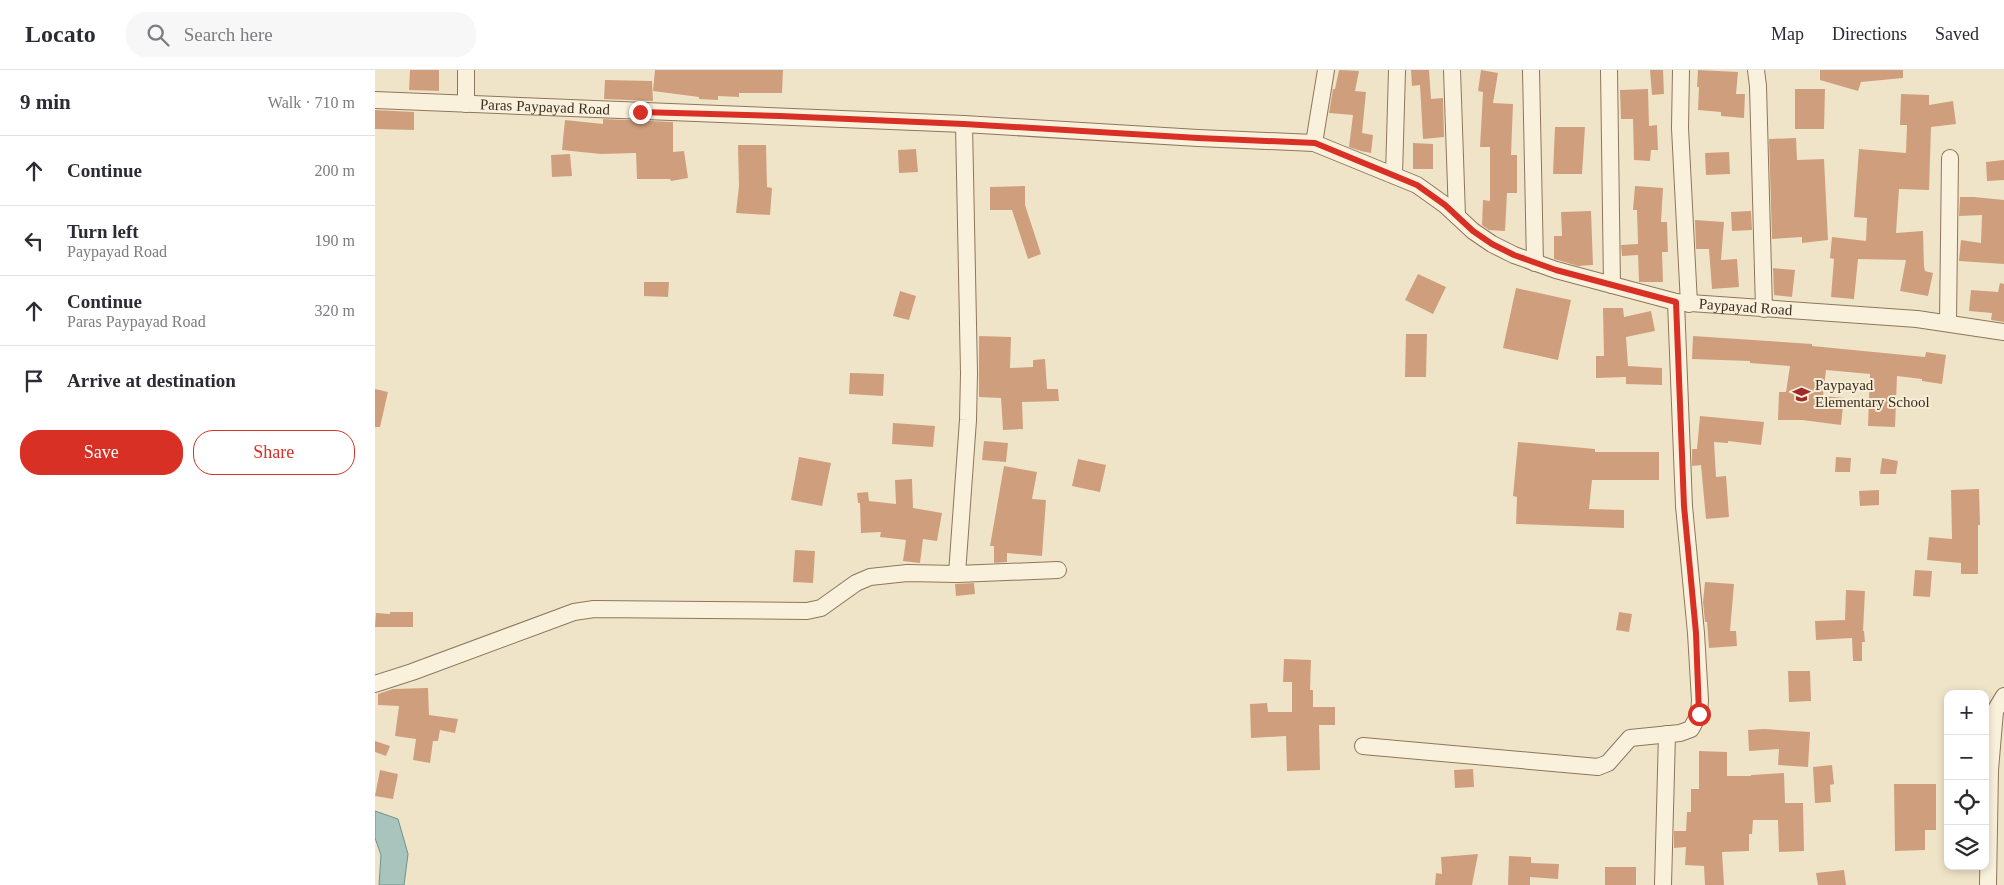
<!DOCTYPE html>
<meta charset="utf-8">
<style>
:root{--surface:#fff;--page:#f7f7f7;--text:#2b2b33;--muted:#7c7c81;--line:#e1e1e2;--accent:#d93025}
body{margin:0;font-family:Georgia,serif;background:var(--page);color:var(--text)}
.controls{position:absolute;right:15px;bottom:15px;display:grid;overflow:hidden;border-radius:10px;box-shadow:0 2px 8px #0003}
.controls button{width:45px;height:45px;display:grid;place-items:center;padding:0;border:0;border-bottom:1px solid var(--line);background:var(--surface);color:var(--text);font:25px sans-serif}
.stop{position:absolute;width:15px;height:15px;margin:-11px;border:4px solid #d93025;border-radius:50%;background:#fff}
.stop.end{background:#d93025;border-color:#fff;box-shadow:0 1px 5px #0008}
.list{margin:0;padding:0;list-style:none}
h2{display:flex;justify-content:space-between;align-items:center;height:65px;margin:0;padding:0 20px;font-size:21px}
h2 small{font-size:16px;font-weight:400;color:var(--muted)}
.list li{display:grid;grid-template-columns:32px 1fr auto;gap:15px;align-items:center;box-sizing:border-box;height:70px;padding:0 20px;border-top:1px solid var(--line)}
.list b{display:block;font-size:19px;white-space:nowrap}
.list p{margin:0;font-size:16px;white-space:nowrap;color:var(--muted)}
.list em{font-size:16px;font-style:normal;color:var(--muted)}
.actions{display:flex;gap:10px;padding:15px 20px}
.actions a{flex:1;padding:11px 0;border:1px solid var(--accent);border-radius:20px;text-align:center;font-size:18px;color:var(--accent)}
.actions .main{background:var(--accent);color:#fff}
.icon{flex:none;width:28px;height:28px;fill:none;stroke:currentColor;stroke-width:2;stroke-linecap:round;stroke-linejoin:round}
.map{position:relative;flex:none;width:1629px;height:815px;overflow:hidden}
header{display:flex;align-items:center;gap:30px;box-sizing:border-box;height:70px;padding:0 25px;background:var(--surface);border-bottom:1px solid var(--line)}
header strong{font-size:24px}
nav{display:flex;gap:28px;margin-inline-start:auto;font-size:18px}
.search{width:350px;height:45px;background:var(--page);display:flex;align-items:center;gap:12px;box-sizing:border-box;padding:0 18px;border-radius:20px;color:var(--muted);font-size:19px}
main{display:flex}
aside{flex:1;background:var(--surface)}
.map>svg:first-child{display:block}
.water{fill:#a9c4bc;stroke:#6f938a}
.building{fill:#cf9f7d}
.lines{fill:none;stroke-linecap:round;stroke-linejoin:round}
.minor-casing{stroke:#8d765c;stroke-width:18}
.minor{stroke:#faf1dc;stroke-width:16}
.route{stroke:#d93025;stroke-width:6}
.labels{text-anchor:middle;stroke-width:4;stroke-linejoin:round;paint-order:stroke}
.street-label{font-size:15px;fill:#3d2e20;stroke:#f7eed8}
.poi-label{font-size:15px;fill:#3d2e20;stroke:#f7eed8;text-anchor:start}
</style>
<header>
<strong>Locato</strong>
<div class="search"><svg class="icon" aria-label="search" viewBox="0 0 24 24"><circle cx="10" cy="10" r="6"/><path d="M15 15l6 6"/></svg>Search here</div>
<nav><a>Map</a><a>Directions</a><a>Saved</a></nav>
</header>
<main>
<aside>
<h2>9 min<small>Walk · 710 m</small></h2>
<ul class="list">
<li><svg class="icon" aria-label="ahead" viewBox="0 0 24 24"><path d="M12 20V5M6 11l6-6 6 6"/></svg><div><b>Continue</b></div><em>200 m</em></li>
<li><svg class="icon" aria-label="left" viewBox="0 0 24 24"><path d="M17 20v-9H6M10 6l-5 5 5 5"/></svg><div><b>Turn left</b><p>Paypayad Road</p></div><em>190 m</em></li>
<li><svg class="icon" aria-label="ahead" viewBox="0 0 24 24"><path d="M12 20V5M6 11l6-6 6 6"/></svg><div><b>Continue</b><p>Paras Paypayad Road</p></div><em>320 m</em></li>
<li><svg class="icon" aria-label="arrive" viewBox="0 0 24 24"><path d="M6 21V4h12l-3 4 3 4H6"/></svg><div><b>Arrive at destination</b></div></li>
</ul>
<div class="actions"><a class="main">Save</a><a>Share</a></div>
</aside>
<div class="map">
<svg width="1629" height="815" viewBox="0 0 1629 815">
<rect width="100%" height="100%" fill="#f0e4c8"/>
<path class="water" d="M0,741L23,749L33,784L29,815H4L6,785L0,768Z"/>
<path class="building" d="M35,0H64V21L34,20Z
M280,0H408L407,23H364V27L343,26V30L324,29V27L278,21Z
M964,0L984,1L980,21L991,22L987,63L998,65L996,83L986,81L974,77L978,45L954,43L958,19H960Z
M1036,0H1054L1056,29L1068,28L1069,67L1048,69L1045,15L1037,16Z
M1106,0L1123,3L1118,33L1138,34L1136,85H1142V123H1132L1130,161L1114,160L1107,155L1108,130L1115,131V77H1105L1108,22L1103,21Z
M1275,0H1288L1289,24L1277,25Z
M1323,0L1363,2L1361,24H1370L1369,48L1346,46V42L1323,40L1324,17H1322Z
M1445,0H1528V8L1486,12L1483,21L1445,10Z
M230,10L277,11L278,31L229,29Z
M1273,19L1274,56L1282,55L1283,80H1276L1275,91L1259,90L1258,49H1246L1245,20Z
M1420,19H1450L1449,59H1420Z
M1526,24L1554,25V35L1578,31L1581,54L1556,57L1554,120L1524,119L1521,163L1548,161L1549,196L1550,201L1558,203L1553,226L1525,221L1531,190L1483,189L1479,229L1456,227L1459,189L1455,188L1457,167L1491,171L1492,148L1479,147L1484,79L1531,83L1532,55H1525Z
M0,40L39,42V60L0,59Z
M228,49L298,52V82L309,81L313,108L296,111L295,109H262L261,83L226,84L187,80L190,50L228,54Z
M1180,57H1210L1207,104H1178Z
M1421,68L1422,90L1449,89L1453,170L1427,173V167L1397,169L1394,69Z
M1038,73L1058,74V99H1038Z
M363,75H391L392,117L397,118L395,145L361,143L364,116Z
M541,79L543,102L524,103L523,80Z
M1354,82L1355,104L1331,105L1330,83Z
M195,84L197,106L177,107L176,85Z
M1629,90V110L1612,111L1611,92Z
M650,116V135L666,184L653,189L637,140H615V117Z
M1260,116L1288,118L1286,152H1292L1293,182H1287L1288,212H1264L1263,185L1247,186L1246,175L1263,174L1262,140H1258Z
M1585,127H1599L1629,130V194L1584,191L1586,170L1606,173L1607,145L1584,146Z
M1216,141L1218,195L1203,196L1179,189V166H1187L1186,142Z
M1376,141L1377,160L1357,161L1356,142Z
M1320,150L1349,152L1346,190L1362,189L1364,217L1337,219L1334,179H1321Z
M1398,198L1420,200L1417,227L1399,225Z
M1043,204L1071,217L1058,244L1030,230Z
M269,212H294L293,227L269,226Z
M1625,213L1629,214V252L1616,250L1617,243L1594,241L1596,220L1623,222Z
M1141,218L1196,230L1183,290L1128,278Z
M525,221L541,226L534,250L518,246Z
M1228,238H1248L1249,247L1276,241L1280,261L1251,267L1253,296L1287,298V315L1251,314V307L1221,308V286H1229Z
M1031,264H1052L1051,307H1030Z
M604,266L636,267L635,298L658,297V290L670,289L672,319H683L684,331L647,332L648,359L628,360L626,328L604,327Z
M1318,266L1437,274V276L1550,287L1551,282L1571,285L1567,314L1547,311V309L1522,306L1520,357L1493,356L1495,304L1451,300L1448,326L1469,328L1466,355L1427,350H1403L1404,322H1411L1415,296L1375,293V291L1317,289Z
M475,303L509,304L508,326L474,324Z
M0,319L13,322L5,357H0Z
M1325,346L1389,352L1386,375L1353,371V373L1339,372L1341,407L1351,406L1354,447L1331,449L1326,395L1317,396V379H1322Z
M518,353L560,356L558,377L517,374Z
M609,371L633,373L631,392L607,390Z
M1143,372L1220,379V382H1284V410H1217L1214,439L1249,440V458L1141,454L1142,427L1138,426Z
M424,387L456,393L447,436L416,430Z
M1461,387L1476,388L1475,402H1460Z
M1507,388L1523,391L1521,404H1505Z
M703,389L731,395L725,422L697,416Z
M629,396L662,402L657,429L671,430L667,486L632,483V492L619,493V476H615Z
M537,409L538,438L567,443L562,471L548,469L545,493L528,491L531,470L505,467L506,462L486,463L485,433H483L482,423L493,422L494,431L521,434L520,410Z
M1604,419L1605,455H1603V504H1586V493L1552,490L1554,467L1577,469L1576,420Z
M1504,420V435L1485,436L1484,421Z
M420,480L440,481L438,513L418,512Z
M1540,500L1557,501L1555,527L1538,526Z
M1330,512L1359,514L1355,561H1361L1362,576L1334,578L1332,552H1330L1328,532Z
M599,513L600,524L581,526L580,514Z
M1471,520L1490,521L1488,561H1489L1490,572H1487V591H1478L1477,568L1441,570L1440,551L1470,550Z
M15,542H38V557H0L1,543L15,544Z
M1244,542L1257,544L1254,562L1241,560Z
M909,589L936,590L935,620H938V637H960V655H944L945,700L912,701L911,666L876,668L875,634L892,633L893,642H917V612H908Z
M1413,601H1435L1436,631L1414,632Z
M53,618L54,645L83,649L80,663L65,660L63,671H58L55,693L38,690L41,669L20,666L24,636L3,635V624L18,619Z
M1389,659L1435,662L1433,697L1403,695L1404,679L1374,681L1373,660Z
M0,671L15,676L11,686L0,682Z
M1324,681L1352,682V706H1376V705L1409,703L1410,733H1428L1429,781L1404,782L1403,750H1378L1377,764H1374V781L1347,782L1349,815H1330L1329,796L1310,795L1311,777L1299,778V761H1311L1312,742H1316V719H1324Z
M1457,695L1459,714L1455,715L1456,732L1440,733L1438,697Z
M1098,699L1099,717L1080,718L1079,700Z
M5,700L23,704L18,729L0,726Z
M1519,714H1561V760H1550V780L1520,781Z
M1103,784L1097,815H1060L1061,803L1067,804L1066,787Z
M1134,786L1156,787V793L1184,794L1183,809L1155,807V815H1133Z
M1230,797H1261V815H1230Z
M1469,800L1471,815H1443L1441,803Z"/>
<g class="lines">
<defs>
<g id="minor">
<path d="M1077,0L1082,146"/>
<path d="M1156,0L1160,193"/>
<path d="M1234,0L1237,215"/>
<path d="M1306,0L1305,58L1314,234"/>
<path d="M1381,0L1383,16L1389,239"/>
<path id="s1" d="M0,30L589,54L823,68L939,73L1042,115L1070,135L1098,161L1117,174L1139,185L1181,200L1301,232L1542,249L1629,262"/>
<path d="M91,34V0"/>
<path d="M939,73L951,0"/>
<path d="M1019,105L1022,0"/>
<path d="M1573,252L1575,88"/>
<path d="M582,504L593,350L594,303L589,54"/>
<path d="M0,614L37,602L199,542L219,539L432,541L446,538L481,513L495,507L532,503L582,504L683,500"/>
<path d="M988,676L1223,697L1233,693L1255,668L1305,663L1316,659L1324,644L1325,630L1321,563L1309,436L1301,232"/>
<path d="M1288,815L1292,664"/>
<path d="M1613,815L1615,700L1620,641L1629,626"/>
</g>
</defs>
<use href="#minor" class="minor-casing"/>
<use href="#minor" class="minor"/>
</g>
<g class="lines">
<path class="route" d="M265,42L405,46L589,54L823,68L940,73L1042,115L1070,135L1098,161L1117,174L1139,185L1181,200L1301,232L1309,436L1321,563L1324,644"/>
</g>
<defs>
<symbol id="school-bare" viewBox="-9 -9 18 18"><path d="M0-5L7-2L0 1L-7-2ZM-4 1L0 2.5L4 1V4Q0 6-4 4Z" fill="#9e2a2b" stroke="#f7eed8" stroke-width="2.5" paint-order="stroke"/></symbol>
</defs>
<g fill-rule="evenodd">
<use href="#school-bare" x="1414" y="312" width="25" height="25"/>
</g>
<g class="labels">
<g class="street-label">
<text dy="5" stroke="none"><textPath href="#s1" startOffset="170">Paras Paypayad Road</textPath></text>
<text dy="5" stroke="none"><textPath href="#s1" startOffset="1410">Paypayad Road</textPath></text>
</g>
<g class="poi-label">
<text x="1440" y="320">Paypayad<tspan x="1440" dy="17">Elementary School</tspan></text>
</g>
</g>
</svg>
<div class="controls">
<button>+</button>
<button>−</button>
<button><svg class="icon" aria-label="locate" viewBox="0 0 24 24"><circle cx="12" cy="12" r="6"/><path d="M12 2v4M12 18v4M2 12h4M18 12h4"/></svg></button>
<button><svg class="icon" aria-label="layers" viewBox="0 0 24 24"><path d="M12 4l9 5-9 5-9-5zM3 14l9 5 9-5"/></svg></button>
</div>
<div class="stop" style="left:1324px;top:644px"></div>
<div class="stop end" style="left:265px;top:42px"></div>
</div>
</main>
